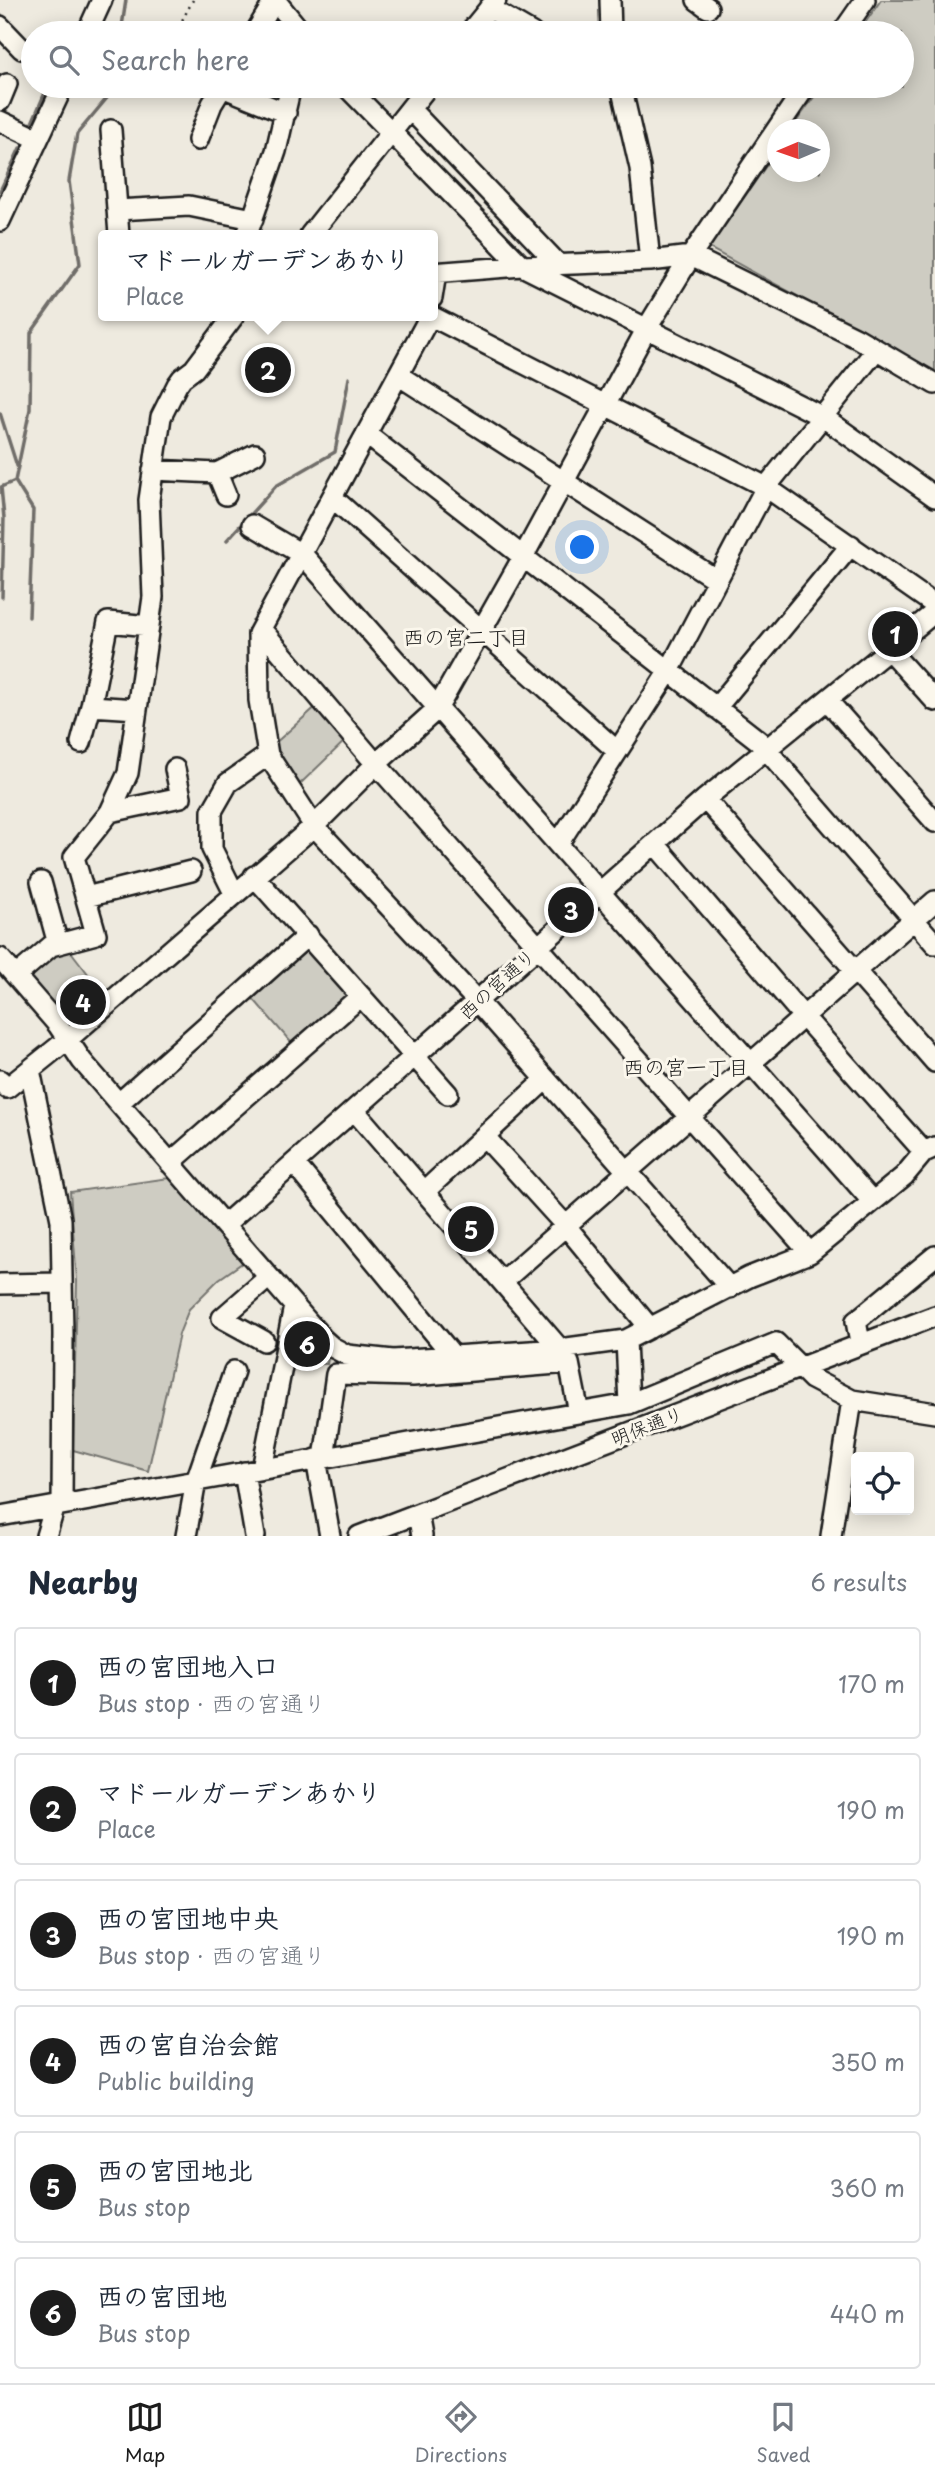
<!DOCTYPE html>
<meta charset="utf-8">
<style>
:root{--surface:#fff;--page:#f6f6f7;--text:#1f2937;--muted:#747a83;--line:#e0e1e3;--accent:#1c1c1c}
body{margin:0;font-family:"Playpen Sans","Klee One",sans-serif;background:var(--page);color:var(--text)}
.controls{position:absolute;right:21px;bottom:21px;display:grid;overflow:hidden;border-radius:7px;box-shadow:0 4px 18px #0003}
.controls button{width:63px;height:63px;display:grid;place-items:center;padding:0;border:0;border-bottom:2px solid var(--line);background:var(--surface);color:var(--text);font:35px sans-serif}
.compass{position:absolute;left:767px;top:119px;width:63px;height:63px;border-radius:50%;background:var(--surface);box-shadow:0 4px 18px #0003;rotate:268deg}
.you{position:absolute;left:583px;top:548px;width:24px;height:24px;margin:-18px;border:5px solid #fff;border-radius:50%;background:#1a73e8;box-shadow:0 0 0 10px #1a73e833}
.badge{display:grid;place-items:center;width:46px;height:46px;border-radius:50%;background:var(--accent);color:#fff;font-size:23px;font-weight:700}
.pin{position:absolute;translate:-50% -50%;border:4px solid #fff;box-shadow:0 2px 7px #0006}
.popup{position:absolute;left:98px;top:230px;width:340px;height:91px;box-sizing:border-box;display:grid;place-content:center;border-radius:7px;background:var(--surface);filter:drop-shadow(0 2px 5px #0005);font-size:23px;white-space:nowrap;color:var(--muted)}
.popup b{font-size:26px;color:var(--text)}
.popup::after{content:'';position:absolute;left:50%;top:100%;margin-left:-14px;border:14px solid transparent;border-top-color:var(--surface)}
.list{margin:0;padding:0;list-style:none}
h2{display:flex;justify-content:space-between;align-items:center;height:91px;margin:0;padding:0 28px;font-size:30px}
h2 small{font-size:23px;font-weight:400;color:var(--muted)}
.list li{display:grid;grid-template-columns:46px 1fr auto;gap:21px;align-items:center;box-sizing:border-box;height:112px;margin:0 14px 14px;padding:0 14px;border:2px solid var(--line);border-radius:7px}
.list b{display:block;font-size:26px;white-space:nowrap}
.list p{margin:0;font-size:23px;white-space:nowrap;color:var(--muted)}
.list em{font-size:23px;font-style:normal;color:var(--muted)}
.icon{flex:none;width:38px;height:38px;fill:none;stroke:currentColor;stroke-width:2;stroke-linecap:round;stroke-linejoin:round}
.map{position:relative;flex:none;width:935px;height:1536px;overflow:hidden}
.search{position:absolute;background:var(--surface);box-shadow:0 4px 18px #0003;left:21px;right:21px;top:21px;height:77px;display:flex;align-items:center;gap:18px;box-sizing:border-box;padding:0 24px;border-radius:38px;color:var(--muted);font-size:26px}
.sheet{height:847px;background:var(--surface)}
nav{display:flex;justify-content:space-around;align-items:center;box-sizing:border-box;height:98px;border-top:2px solid var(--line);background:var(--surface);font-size:19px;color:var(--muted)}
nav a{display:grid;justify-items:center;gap:4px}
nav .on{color:var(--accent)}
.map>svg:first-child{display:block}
.green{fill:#ceccc2;stroke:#75746f;stroke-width:2}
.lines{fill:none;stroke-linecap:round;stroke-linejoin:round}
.stream{stroke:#6f6d69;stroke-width:3.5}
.minor-casing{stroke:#1c1c1c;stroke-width:24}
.path{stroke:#1c1c1c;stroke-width:2.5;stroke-dasharray:2 5;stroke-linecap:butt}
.minor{stroke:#fbf7ec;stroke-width:19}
.labels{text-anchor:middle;stroke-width:6;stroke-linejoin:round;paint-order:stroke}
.street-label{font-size:19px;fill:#1c1c1c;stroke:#fbf7ec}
.neighbourhood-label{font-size:21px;fill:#1c1c1c;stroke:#fbf7ec}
</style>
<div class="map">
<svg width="935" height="1536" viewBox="0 0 935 1536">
<rect width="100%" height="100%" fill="#eeeadf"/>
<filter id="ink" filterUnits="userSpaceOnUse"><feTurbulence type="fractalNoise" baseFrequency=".0143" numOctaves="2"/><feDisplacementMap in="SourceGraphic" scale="14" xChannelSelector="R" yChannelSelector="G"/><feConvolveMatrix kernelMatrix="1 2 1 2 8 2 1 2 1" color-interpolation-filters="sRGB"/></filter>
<g filter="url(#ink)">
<path class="green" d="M881,0H935V371L709,248L777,150L778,172H820V130L791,129L822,86H902V33H858Z
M319,704L349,737L298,786L273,745Z
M302,945L352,992L295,1047L249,994Z
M69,949L89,975L52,1008L28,981L29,974L55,951Z
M176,1177L239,1252L242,1263L219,1279L189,1309L179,1334L148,1471L73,1450L77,1281L70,1192Z
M304,1350H330L343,1359L328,1358L327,1364L303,1363Z"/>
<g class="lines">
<path class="stream" d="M121,33L126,0
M32,123L48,86
M0,191L20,148
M0,413L17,466
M227,540L276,486L335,452L349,378
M2,597L4,518L1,487L15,481
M29,617L33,510L15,481L30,409L31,333L80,264L69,181L77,134L112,92L113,86"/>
<defs>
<path id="minor" d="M275,0L302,33
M610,0L611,33
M697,0L708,8
M489,8L532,33
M0,26L22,49
M87,33L102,0
M255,33L275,0
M469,33L496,0
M842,33L865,0
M346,86L522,266L823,417L935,497
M621,86L640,168L650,261
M222,87L286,113
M0,101L7,84
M410,109L559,265
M0,121L38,139
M111,130L119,235
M198,140L212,104L223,86
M117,210L189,206L253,219
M0,221L63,86
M247,235L276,151L291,86
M310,235L428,86
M432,273L522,266L650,261L691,256L857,338L935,384
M432,298L436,273
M430,316L258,634L259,700L268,755L314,826L376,764L437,709L523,557L647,328L691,256L806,86
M431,316L766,487L935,605
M398,375L717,580
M366,434L759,741L935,944
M153,470L217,473L255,454
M217,473L226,495
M333,498L617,751
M252,525L303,555L872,1201
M261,629L376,764L810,1253
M889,650L935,701
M827,700L935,822
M716,708L851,545
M137,709L91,706L108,622L149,626
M81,743L91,706
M705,799L935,1062
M110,812L181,797L175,769
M558,844L669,671L766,487L876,350
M655,844L803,1016L924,1152
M254,876L448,1094
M41,882L58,944
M234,893L212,849V811L228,783L268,755
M86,897L191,871
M0,958L58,1025L82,1061L323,1339L332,1347L347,1355L393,1360L560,1349L626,1340L749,1277L810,1253L904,1176L924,1152L935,1147
M16,976L51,946L96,934L74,857L110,812L128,773L153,597L149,500L161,417L177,385L182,378L194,369L234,316
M30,1070L61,1220L63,1334L62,1505
M0,1080L7,1088L68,1039L314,826L477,1001L730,1288
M119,1103L308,935
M354,1110L560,1349
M485,1137L566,1226L650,1328
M170,1163L361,996
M294,1163L454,1357
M425,1191L546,1079
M224,1225L705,799L935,612
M503,1281L935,901
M0,1284L62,1283
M626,1340L629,1404
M264,1341L222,1318L269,1277
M860,1343L856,1321L935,1256
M324,1458L336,1374L413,1376L569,1363L579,1413
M316,1459L330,1536
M262,1469L294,1306
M244,1472L255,1536
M418,1514L422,1536
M0,1516L629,1404L776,1343L812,1379L852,1400L935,1413
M46,1536L55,1506
M186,1536L196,1481L234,1371
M359,1536L935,1316
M831,1536L852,1400"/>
</defs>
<use href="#minor" class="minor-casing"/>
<path class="path" d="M177,33L178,28L193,0
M0,524V543"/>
<use href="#minor" class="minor"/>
</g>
</g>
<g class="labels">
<g class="street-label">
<text transform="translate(497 984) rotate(-42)" y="7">西の宮通り</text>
<text transform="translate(647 1426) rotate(-21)" y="7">明保通り</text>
</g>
<g class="neighbourhood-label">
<text x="466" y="645">西の宮二丁目</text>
<text x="686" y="1075">西の宮一丁目</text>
</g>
</g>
</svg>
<div class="controls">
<button><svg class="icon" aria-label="locate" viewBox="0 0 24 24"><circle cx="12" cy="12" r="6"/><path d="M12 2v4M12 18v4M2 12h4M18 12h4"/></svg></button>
</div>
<svg class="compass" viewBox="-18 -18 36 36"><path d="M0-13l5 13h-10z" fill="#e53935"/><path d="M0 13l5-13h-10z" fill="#747a83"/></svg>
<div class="you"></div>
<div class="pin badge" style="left:895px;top:634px">1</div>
<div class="pin badge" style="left:268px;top:370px">2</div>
<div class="popup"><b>マドールガーデンあかり</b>Place</div>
<div class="pin badge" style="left:571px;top:910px">3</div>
<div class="pin badge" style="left:83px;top:1002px">4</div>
<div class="pin badge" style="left:471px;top:1229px">5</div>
<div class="pin badge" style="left:307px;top:1344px">6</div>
<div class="search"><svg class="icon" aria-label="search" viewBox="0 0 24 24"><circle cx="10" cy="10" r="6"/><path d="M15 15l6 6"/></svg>Search here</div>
</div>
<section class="sheet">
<h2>Nearby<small>6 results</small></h2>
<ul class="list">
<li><span class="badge">1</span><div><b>西の宮団地入口</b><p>Bus stop · 西の宮通り</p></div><em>170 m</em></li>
<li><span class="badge">2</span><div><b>マドールガーデンあかり</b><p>Place</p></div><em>190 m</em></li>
<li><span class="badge">3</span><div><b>西の宮団地中央</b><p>Bus stop · 西の宮通り</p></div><em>190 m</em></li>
<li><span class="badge">4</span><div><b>西の宮自治会館</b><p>Public building</p></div><em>350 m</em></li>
<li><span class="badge">5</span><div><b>西の宮団地北</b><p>Bus stop</p></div><em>360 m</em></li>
<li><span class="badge">6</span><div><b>西の宮団地</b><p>Bus stop</p></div><em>440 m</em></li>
</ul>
</section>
<nav>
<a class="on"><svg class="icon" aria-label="map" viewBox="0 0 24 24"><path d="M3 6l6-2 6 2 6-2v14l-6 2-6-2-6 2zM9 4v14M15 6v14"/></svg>Map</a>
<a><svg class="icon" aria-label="directions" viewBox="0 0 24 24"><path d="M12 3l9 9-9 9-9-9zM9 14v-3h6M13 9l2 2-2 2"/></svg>Directions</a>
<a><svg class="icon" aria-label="saved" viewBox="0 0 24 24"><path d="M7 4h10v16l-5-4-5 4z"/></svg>Saved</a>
</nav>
